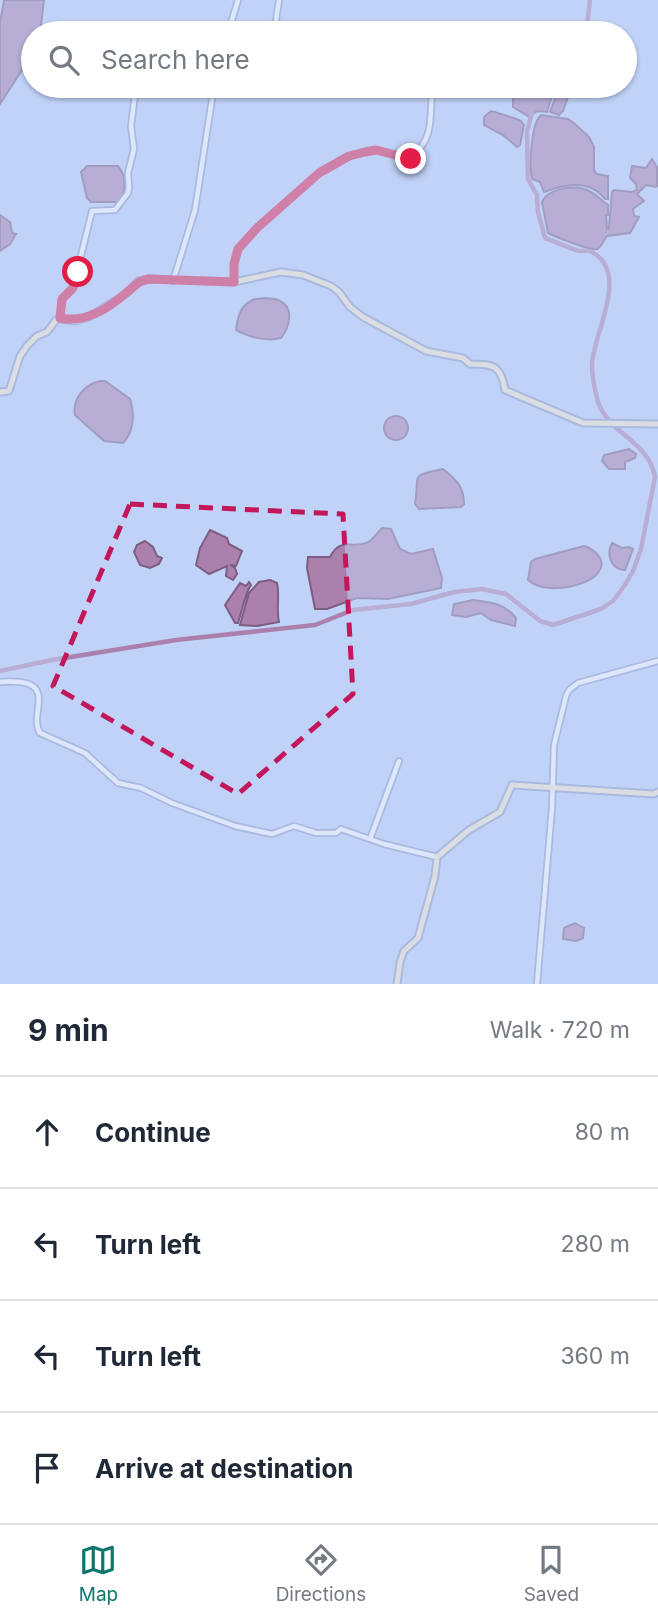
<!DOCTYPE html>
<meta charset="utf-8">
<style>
:root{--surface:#fff;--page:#f6f6f7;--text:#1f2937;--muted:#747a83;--line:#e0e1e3;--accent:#0f766e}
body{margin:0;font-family:Inter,sans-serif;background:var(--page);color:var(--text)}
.stop{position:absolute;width:21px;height:21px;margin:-16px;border:5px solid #e11d48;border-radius:50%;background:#fff}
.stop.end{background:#e11d48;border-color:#fff;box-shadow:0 2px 7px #0008}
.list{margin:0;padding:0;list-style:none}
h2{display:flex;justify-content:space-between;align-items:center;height:91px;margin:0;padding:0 28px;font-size:30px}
h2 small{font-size:23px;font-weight:400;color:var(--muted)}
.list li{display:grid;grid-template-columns:46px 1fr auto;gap:21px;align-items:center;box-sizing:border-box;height:112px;padding:0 28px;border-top:2px solid var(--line)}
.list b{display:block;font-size:26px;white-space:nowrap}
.list em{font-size:23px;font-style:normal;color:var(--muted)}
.icon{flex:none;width:38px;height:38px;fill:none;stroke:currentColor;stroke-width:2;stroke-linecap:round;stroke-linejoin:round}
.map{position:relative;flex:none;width:658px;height:984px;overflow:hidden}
.search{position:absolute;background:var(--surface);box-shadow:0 2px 5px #0004;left:21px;right:21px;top:21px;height:77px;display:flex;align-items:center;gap:18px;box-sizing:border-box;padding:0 24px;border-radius:38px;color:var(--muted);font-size:26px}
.sheet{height:539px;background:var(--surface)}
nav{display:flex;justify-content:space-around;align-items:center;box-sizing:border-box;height:98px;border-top:2px solid var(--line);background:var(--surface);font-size:19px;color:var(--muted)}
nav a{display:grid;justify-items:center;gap:4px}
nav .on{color:var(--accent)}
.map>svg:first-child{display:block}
.water{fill:#ac80ac;stroke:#7b5e81;stroke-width:2}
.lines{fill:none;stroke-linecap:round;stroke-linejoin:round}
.canal{stroke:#ac80ac;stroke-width:4.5}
.street-casing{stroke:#8d9cc1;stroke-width:8}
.secondary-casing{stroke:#8d9cc1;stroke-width:9}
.street{stroke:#fff;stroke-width:4.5}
.secondary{stroke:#f9ebc7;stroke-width:5}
.route{stroke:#e11d48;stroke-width:9}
.marked{fill:none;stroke:#c2185b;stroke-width:5;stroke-dasharray:14 9;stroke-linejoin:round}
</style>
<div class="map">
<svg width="658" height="984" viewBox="0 0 658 984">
<rect width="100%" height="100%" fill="#c1d2f8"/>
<path class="water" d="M4,0H44L40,33H33V59L24,67L0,104V23Z
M513,86H555L547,112L538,111L528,116L513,107Z
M560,86H572L563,111L559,115L550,112Z
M491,111L514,118L521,121L524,125L520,145L517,147L503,135L484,125V117Z
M541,115L568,119L574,123L589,137L594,147V170L597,174L608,176V199H605C589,179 565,184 544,192L540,182L532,179C529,166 531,124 541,115Z
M652,159L657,167V186L656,187L646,185L637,194L644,201L633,209L634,216L639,217L630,233L607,236C604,239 601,248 597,249C591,251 556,237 548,233L542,202C548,188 577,184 589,191C596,194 602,201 608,205V215H606L607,229L609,228L612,192L614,190L632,192L637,190L636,184L630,178L632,166L646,168Z
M87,166H118C127,177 126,191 119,202H91L87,198L81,172Z
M0,215L10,222L12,233L16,234L10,244L0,251Z
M255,299C263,298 273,297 280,301C295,308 289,328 281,338C267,342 248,337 236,330C238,315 241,304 255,299Z
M100,381H105L130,399C135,413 134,432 123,443L104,441L75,415C72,399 85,384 100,381Z
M384 428a12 12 0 1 1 24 0a12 12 0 1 1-24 0Z
M629,449L636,454L635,458L625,462V469H609L602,461L604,455Z
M443,469C456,479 464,487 464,504L461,507L419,509L415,504C420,473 409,476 443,469Z
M382,528L391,529L400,549L411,554L433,549L442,578L441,588L388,599L357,598L327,609H315L307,568L308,557H330C341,535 353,551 370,541C374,538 378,532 382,528Z
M210,530L227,538L229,544L242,551L236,566L230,565L235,568L237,574L233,580L226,576L227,566L209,574L196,565L200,548Z
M145,541L153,547L157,556L162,558L159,564L150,568L140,565L134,552L137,545Z
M612,543L622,548L629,547L633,549L625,570C611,570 606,554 612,543Z
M584,546C590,547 594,551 598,555C618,580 549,600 528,580L531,562L535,559Z
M270,580L277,583C280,595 276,609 279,622L257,626L240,625L249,593L259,582Z
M249,582L251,585C246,591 241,614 238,623H235L225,605L240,583L246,586Z
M473,600C491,602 504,603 516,618L515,626L491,620L481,613L466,617L452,615L454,604Z
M575,923L584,928L583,938L576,941L563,939L564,928Z"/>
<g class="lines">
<path class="canal" d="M586,33L590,0
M0,671L52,660L176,640L315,625L353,610L411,604L454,592L482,589L506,594L540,621L553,625L601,609L613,601L625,585L633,571L641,549L655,477C648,440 610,435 598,402C595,391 592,377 592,365C592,337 629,277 595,254C589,249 586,251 580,251C576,251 552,240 545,238L538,212L537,195L528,179L527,132L532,112"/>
<defs>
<path id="street" d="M228,33L238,0
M274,33L279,0
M335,86L349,88L350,86
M173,281L195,210L214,86
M234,282V264L238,249L257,228L319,173L350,156L365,152L376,150L411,159C437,133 428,118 433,86
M60,319L62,299L73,288L92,211L115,210L128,193L129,188L128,173L134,149L131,126L136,86
M0,682C63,677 27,713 40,733L85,753L118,783L141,788L172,803L235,826L272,834L294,826L316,833H336L341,829L384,844L437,857
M370,839L399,761
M537,984L552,808L554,745L566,696L569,690L578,683L658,661"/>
<path id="secondary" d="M0,392L9,391L20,356L27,346L37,336L47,332L56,320L60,319L75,321L89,317L127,293L138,281L149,279L234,282L281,272L303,275L331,286L339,292L350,307L363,317L426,351L463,358L470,364C493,364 501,365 505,390L583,423L658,424
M397,984L400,962L404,951L418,938L435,876L437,857L469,830L500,812L512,785L654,794L658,792"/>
</defs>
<use href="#street" class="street-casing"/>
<use href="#secondary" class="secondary-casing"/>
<use href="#street" class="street"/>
<use href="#secondary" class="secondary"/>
</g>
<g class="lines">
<path class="route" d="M78,272L73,288L62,299L60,318C84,323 108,309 126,293C137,285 135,282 149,279L234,282V264L238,249L257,228L319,173L349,156L365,152L376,150L411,159"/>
</g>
<path d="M0 0H658V984H0ZM130,504L343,514L353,694L238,794L53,686Z" fill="#c1d2f8" fill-opacity=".55" fill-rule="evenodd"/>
<path class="marked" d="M130,504L343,514L353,694L238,794L53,686Z"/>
</svg>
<div class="stop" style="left:78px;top:272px"></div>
<div class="stop end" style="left:411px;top:159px"></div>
<div class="search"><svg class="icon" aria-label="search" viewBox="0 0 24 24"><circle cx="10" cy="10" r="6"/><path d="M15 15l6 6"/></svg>Search here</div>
</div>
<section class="sheet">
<h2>9 min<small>Walk · 720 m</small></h2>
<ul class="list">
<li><svg class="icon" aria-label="ahead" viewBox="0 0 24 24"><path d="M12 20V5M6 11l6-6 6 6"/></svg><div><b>Continue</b></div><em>80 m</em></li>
<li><svg class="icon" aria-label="left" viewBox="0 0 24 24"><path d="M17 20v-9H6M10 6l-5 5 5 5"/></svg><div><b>Turn left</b></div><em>280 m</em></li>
<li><svg class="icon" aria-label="left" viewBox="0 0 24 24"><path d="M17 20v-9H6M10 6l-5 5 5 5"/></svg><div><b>Turn left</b></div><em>360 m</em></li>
<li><svg class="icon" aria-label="arrive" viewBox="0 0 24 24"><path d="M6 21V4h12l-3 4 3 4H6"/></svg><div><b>Arrive at destination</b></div></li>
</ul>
</section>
<nav>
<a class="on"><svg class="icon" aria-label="map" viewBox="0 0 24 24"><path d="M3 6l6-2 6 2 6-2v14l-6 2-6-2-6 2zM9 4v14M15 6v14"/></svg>Map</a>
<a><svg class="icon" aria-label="directions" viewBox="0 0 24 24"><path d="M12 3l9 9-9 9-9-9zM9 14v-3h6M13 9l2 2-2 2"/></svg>Directions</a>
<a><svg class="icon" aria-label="saved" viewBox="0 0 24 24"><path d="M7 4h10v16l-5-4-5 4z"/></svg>Saved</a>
</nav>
